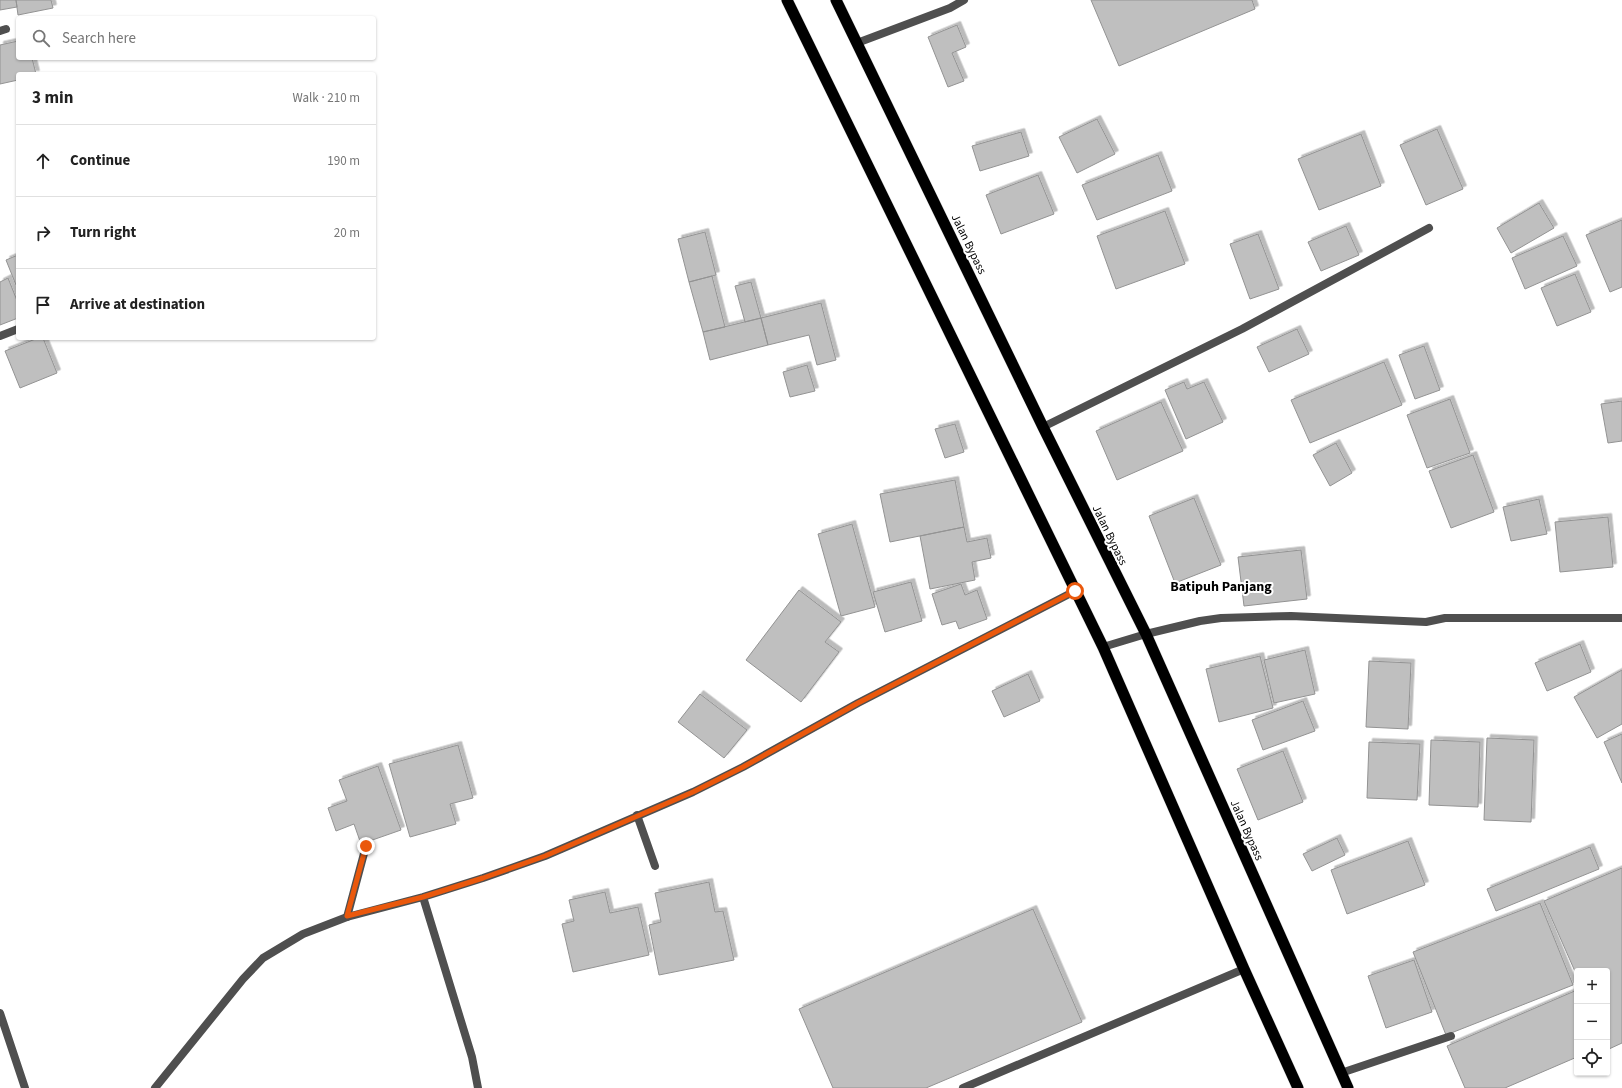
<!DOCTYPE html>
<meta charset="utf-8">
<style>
:root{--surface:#fff;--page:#f2f2f2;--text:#222;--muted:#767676;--line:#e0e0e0}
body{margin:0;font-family:"Source Sans 3",sans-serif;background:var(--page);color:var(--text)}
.controls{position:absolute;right:12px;bottom:12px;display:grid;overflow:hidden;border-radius:4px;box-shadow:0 1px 3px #0004}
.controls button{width:36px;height:36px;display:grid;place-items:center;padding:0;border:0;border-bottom:1px solid var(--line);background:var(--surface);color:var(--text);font:20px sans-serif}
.stop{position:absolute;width:12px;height:12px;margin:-9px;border:3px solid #ea580c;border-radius:50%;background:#fff}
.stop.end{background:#ea580c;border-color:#fff;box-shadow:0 1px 4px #0008}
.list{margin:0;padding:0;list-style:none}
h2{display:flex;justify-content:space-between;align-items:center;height:52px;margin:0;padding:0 16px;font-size:17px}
h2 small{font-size:13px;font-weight:400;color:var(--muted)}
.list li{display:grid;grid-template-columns:26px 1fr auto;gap:12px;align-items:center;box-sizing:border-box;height:72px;padding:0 16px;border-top:1px solid var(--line)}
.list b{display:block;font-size:15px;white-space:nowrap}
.list em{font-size:13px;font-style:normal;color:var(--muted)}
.icon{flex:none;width:22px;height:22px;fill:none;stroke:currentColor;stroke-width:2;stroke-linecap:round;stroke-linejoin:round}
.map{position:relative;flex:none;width:1622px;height:1088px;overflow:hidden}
.search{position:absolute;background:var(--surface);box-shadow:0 1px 3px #0004;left:16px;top:16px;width:360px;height:44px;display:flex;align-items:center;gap:10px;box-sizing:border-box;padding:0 14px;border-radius:4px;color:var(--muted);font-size:15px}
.panel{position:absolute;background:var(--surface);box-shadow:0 1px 3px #0004;left:16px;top:72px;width:360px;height:268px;border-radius:4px}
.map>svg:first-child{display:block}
.building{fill:#bfbfbf;stroke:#939393;filter:url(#shadow)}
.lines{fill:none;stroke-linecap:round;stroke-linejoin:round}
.trunk-casing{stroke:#dbdbdb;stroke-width:12}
.service{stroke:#4f4f4f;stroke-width:8}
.minor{stroke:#4f4f4f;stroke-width:8}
.tertiary{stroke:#4f4f4f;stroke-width:8}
.trunk{stroke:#000;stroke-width:11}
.route{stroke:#ea580c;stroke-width:5}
.labels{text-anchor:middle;stroke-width:4;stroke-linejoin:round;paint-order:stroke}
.street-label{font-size:12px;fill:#000;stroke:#fff}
.quarter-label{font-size:14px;font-weight:bold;fill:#000;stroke:#fff}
</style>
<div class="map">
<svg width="1622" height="1088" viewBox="0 0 1622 1088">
<defs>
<filter id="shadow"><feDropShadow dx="3.5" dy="-3.5" stdDeviation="0" flood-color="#0004"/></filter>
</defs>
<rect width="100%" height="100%" fill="#fff"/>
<path class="building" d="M0,0H16L17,7L0,10Z
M16,0H51L53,8L18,15Z
M1091,0H1252L1255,9L1119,66Z
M957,25L966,47L952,53L964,81L948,87L928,37Z
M18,41V58H32L36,74H18V80L0,84V45Z
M1097,119L1115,154L1077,173L1059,137Z
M1437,129L1463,189L1426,205L1400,145Z
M1021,132L1029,156L980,171L972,146Z
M1361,134L1381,186L1319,210L1298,159Z
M1158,155L1172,191L1097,220L1082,185Z
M1038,175L1054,214L1001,234L986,195Z
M1539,203L1554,228L1511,253L1497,228Z
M1165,211L1185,264L1116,289L1097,236Z
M1622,220V287L1610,292L1586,235Z
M1346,226L1359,255L1321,271L1308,242Z
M705,232L716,275L689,282L678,239Z
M1258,234L1279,289L1250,299L1230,244Z
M1563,236L1577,266L1525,289L1512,258Z
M18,255V290L6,260Z
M1575,274L1591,312L1557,326L1541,288Z
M712,276L725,327L703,332L689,282Z
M8,278L18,303V318L0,325V282Z
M751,282L761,318L745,322L735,286Z
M821,303L836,360L817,365L809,335L768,345L761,318Z
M761,318L768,345L710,360L703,332Z
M1297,329L1309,354L1269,372L1257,347Z
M38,338H43L57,373L20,388L5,351Z
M1424,346L1440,390L1415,399L1399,355Z
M1384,362L1402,405L1310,443L1291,400Z
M807,365L815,391L790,397L783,372Z
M1184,382L1187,389L1204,382L1223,422L1186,439L1165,390Z
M1450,399L1470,453L1427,468L1407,415Z
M1622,401V441L1608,443L1601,404Z
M1161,402L1183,451L1117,480L1096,431Z
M955,424L964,452L945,458L935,429Z
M1336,443L1352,473L1330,486L1313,455Z
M1473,455L1494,512L1451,528L1429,471Z
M955,480L964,527L890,542L880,494Z
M1194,498L1221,565L1175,583L1149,516Z
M1539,499L1547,534L1511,541L1503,507Z
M1608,517L1613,567L1560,572L1555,522Z
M852,524L875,607L841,616L818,534Z
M964,527L967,542L987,538L991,558L972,562L975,580L930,589L920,536Z
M1301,550L1307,599L1244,606L1238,557Z
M911,582L922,621L885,632L873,592Z
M961,584L965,595L977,590L987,619L959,629L956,621L942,625L932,594Z
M799,590L841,622L825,642L839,652L801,702L746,660Z
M1580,644L1591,672L1547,691L1535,663Z
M1305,650L1315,694L1274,703L1264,660Z
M1260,656L1273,708L1219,722L1206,669Z
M1369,661L1411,663L1408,729L1366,727Z
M1622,670V724L1597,738L1574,697Z
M1028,674L1040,701L1004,717L992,691Z
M700,694L747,730L724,758L678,722Z
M1303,701L1315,731L1263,750L1252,720Z
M1622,734V783L1604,742Z
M1487,738L1534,740L1531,822L1484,820Z
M1431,740L1480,742L1478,807L1429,805Z
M1369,742L1420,744L1417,800L1367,798Z
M458,745L473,798L450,804L456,824L410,837L389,764Z
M1283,751L1303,802L1258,820L1237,769Z
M378,766L401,830L361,844L354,824L336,831L328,808L347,801L339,780Z
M1337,838L1345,855L1312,871L1303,854Z
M1408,841L1425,885L1347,914L1331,870Z
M1590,847L1599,869L1496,911L1487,889Z
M1622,868V1043L1609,1049L1607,1045V971H1577V976L1544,901Z
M709,882L715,912L723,911L734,960L659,975L649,925L661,922L655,893Z
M605,892L610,913L638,907L649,955L573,972L562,924L574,921L569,900Z
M1540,903L1573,985L1446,1035L1413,952Z
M1033,909L1082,1022L926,1088H833L799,1009Z
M1414,960L1432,1012L1386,1028L1368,976Z
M1577,990V1057L1505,1088H1465L1447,1046Z"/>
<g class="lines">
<defs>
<path id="trunk" d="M787,0L1103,647L1244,969L1298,1088
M836,0L1043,427L1146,634L1348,1088"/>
</defs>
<use href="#trunk" class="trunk-casing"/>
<path class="service" d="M857,43L950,8L964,0
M637,815L655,866
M347,917L366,846
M1341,1073L1451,1036
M963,1088L1244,969"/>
<path class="minor" d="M0,31L6,29
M0,336L18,329
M1043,427L1242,329L1429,228
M423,897L472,1057L478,1088
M0,1013L25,1088
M155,1088L243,979L263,958L303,934L347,917L423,897L483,878L545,856L693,792L743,767L858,703L1075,591"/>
<path class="tertiary" d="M1103,647L1146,634L1200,621L1221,618L1291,616L1426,622L1445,618H1622"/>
<use href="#trunk" class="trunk"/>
</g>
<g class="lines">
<path class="route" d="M366,846L347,916L423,897L483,878L545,856L693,792L743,767L858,703L1075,591"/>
</g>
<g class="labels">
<g class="street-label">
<text transform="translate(969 244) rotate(64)" y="4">Jalan Bypass</text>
<text transform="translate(1110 535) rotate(64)" y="4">Jalan Bypass</text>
<text transform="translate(1247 830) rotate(66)" y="4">Jalan Bypass</text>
</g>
<g class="quarter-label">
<text x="1221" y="591">Batipuh Panjang</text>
</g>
</g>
</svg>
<div class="controls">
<button>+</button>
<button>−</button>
<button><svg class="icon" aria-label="locate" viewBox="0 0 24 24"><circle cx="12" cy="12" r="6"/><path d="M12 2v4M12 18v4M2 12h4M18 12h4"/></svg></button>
</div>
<div class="stop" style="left:1075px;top:591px"></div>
<div class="stop end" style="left:366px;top:846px"></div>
<div class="search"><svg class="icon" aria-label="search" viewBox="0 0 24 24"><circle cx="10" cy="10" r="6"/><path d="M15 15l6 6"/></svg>Search here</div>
<section class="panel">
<h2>3 min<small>Walk · 210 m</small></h2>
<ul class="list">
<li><svg class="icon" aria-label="ahead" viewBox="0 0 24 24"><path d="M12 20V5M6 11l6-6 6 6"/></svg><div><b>Continue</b></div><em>190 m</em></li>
<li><svg class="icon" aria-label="right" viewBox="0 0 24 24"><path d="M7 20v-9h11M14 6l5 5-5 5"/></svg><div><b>Turn right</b></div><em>20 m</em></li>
<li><svg class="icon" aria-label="arrive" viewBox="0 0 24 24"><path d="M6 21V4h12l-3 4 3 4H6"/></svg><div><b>Arrive at destination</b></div></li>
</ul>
</section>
</div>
